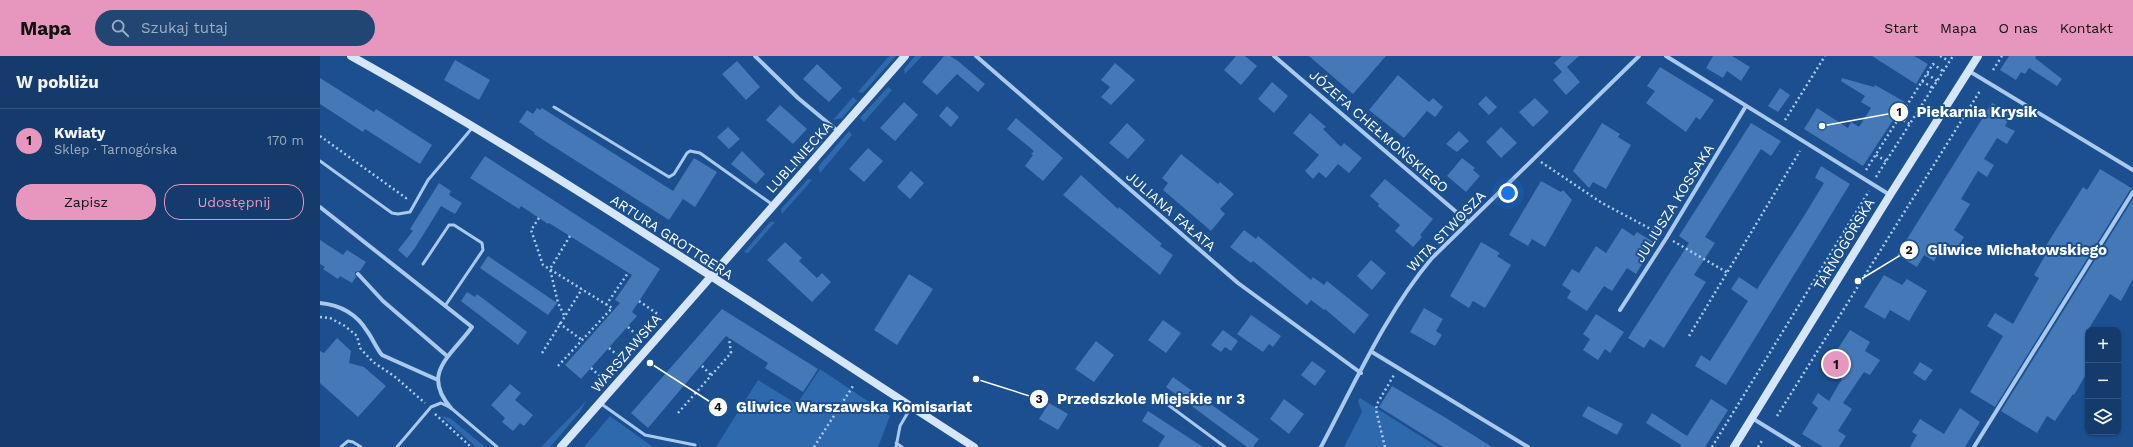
<!DOCTYPE html>
<html lang="pl">
<meta charset="utf-8">
<style>
:root{--surface:#143b6b;--page:#214673;--text:#f1f3f6;--muted:#9dadc1;--line:#33557e;--accent:#e797bd}
body{margin:0;font-family:"Work Sans",sans-serif;background:var(--page);color:var(--text)}
.controls{position:absolute;right:12px;bottom:12px;display:grid;overflow:hidden;border-radius:8px;box-shadow:0 1px 3px #0004}
.controls button{width:36px;height:36px;display:grid;place-items:center;padding:0;border:0;border-bottom:1px solid var(--line);background:var(--surface);color:var(--text);font:20px sans-serif}
.you{position:absolute;left:1188px;top:137px;width:14px;height:14px;margin:-10px;border:3px solid #fff;border-radius:50%;background:#1a73e8;box-shadow:0 0 0 6px #1a73e833}
.badge{display:grid;place-items:center;width:26px;height:26px;border-radius:50%;background:var(--accent);color:#111;font-size:13px;font-weight:700}
.pin{position:absolute;translate:-50% -50%;border:2px solid #fff;box-shadow:0 1px 4px #0006}
.list{margin:0;padding:0;list-style:none}
h2{display:flex;justify-content:space-between;align-items:center;height:52px;margin:0;padding:0 16px;font-size:17px}
h2 small{font-size:13px;font-weight:400;color:var(--muted)}
.list li{display:grid;grid-template-columns:26px 1fr auto;gap:12px;align-items:center;box-sizing:border-box;height:64px;padding:0 16px;border-top:1px solid var(--line)}
.list b{display:block;font-size:15px;white-space:nowrap}
.list p{margin:0;font-size:13px;white-space:nowrap;color:var(--muted)}
.list em{font-size:13px;font-style:normal;color:var(--muted)}
.actions{display:flex;gap:8px;padding:12px 16px}
.actions a{flex:1;padding:9px 0;border:1px solid var(--accent);border-radius:16px;text-align:center;font-size:14px;color:var(--accent)}
.actions .main{background:var(--accent);color:#111}
.icon{flex:none;width:22px;height:22px;fill:none;stroke:currentColor;stroke-width:2;stroke-linecap:round;stroke-linejoin:round}
.map{position:relative;flex:none;width:1813px;height:391px;overflow:hidden}
header{display:flex;align-items:center;gap:24px;box-sizing:border-box;height:56px;padding:0 20px;background:var(--accent);color:#111}
header strong{font-size:19px}
nav{display:flex;gap:22px;margin-inline-start:auto;font-size:14px}
.search{width:280px;height:36px;background:var(--page);display:flex;align-items:center;gap:10px;box-sizing:border-box;padding:0 14px;border-radius:22px;color:var(--muted);font-size:15px}
main{display:flex}
aside{flex:1;background:var(--surface)}
.map>svg:first-child{display:block}
.green{fill:#2e69ad}
.building{fill:#4478b7}
.lines{fill:none;stroke-linecap:round;stroke-linejoin:round}
.path{stroke:#a9c9ee;stroke-width:2.5;stroke-dasharray:2 3;stroke-linecap:butt}
.lane{stroke:#a9c9ee;stroke-width:3}
.street{stroke:#a9c9ee;stroke-width:4}
.secondary{stroke:#d6e6fa;stroke-width:8}
.labels{text-anchor:middle;stroke-width:4;stroke-linejoin:round;paint-order:stroke}
.street-label{font-size:14px;fill:#fff;stroke:#1b4f8f}
.leader{fill:none;stroke:#fff;stroke-width:1.5}
.callout-dot{fill:#fff;stroke:#1b4f8f;stroke-width:1.5}
.mark-label{font-size:12px;text-anchor:middle;font-weight:bold;fill:#111}
.callout-label{font-size:15px;text-anchor:middle;font-weight:bold;fill:#fff;stroke:#1b4f8f;stroke-width:4;stroke-linejoin:round;paint-order:stroke}
</style>
<header>
<strong>Mapa</strong>
<div class="search"><svg class="icon" aria-label="search" viewBox="0 0 24 24"><circle cx="10" cy="10" r="6"/><path d="M15 15l6 6"/></svg>Szukaj tutaj</div>
<nav><a>Start</a><a>Mapa</a><a>O nas</a><a>Kontakt</a></nav>
</header>
<main>
<aside>
<h2>W pobliżu<small></small></h2>
<ul class="list">
<li><span class="badge">1</span><div><b>Kwiaty</b><p>Sklep · Tarnogórska</p></div><em>170 m</em></li>
</ul>
<div class="actions"><a class="main">Zapisz</a><a>Udostępnij</a></div>
</aside>
<div class="map">
<svg width="1813" height="391" viewBox="0 0 1813 391">
<rect width="100%" height="100%" fill="#1b4f8f"/>
<path class="green" d="M569,0H576L543,37L538,36Z
M595,0H602L585,18L584,13Z
M568,31L572,34L544,66L540,62Z
M533,41L537,45L522,62L513,64Z
M504,73C508,87 488,101 478,109L475,106Z
M529,75L532,79L500,117L498,111Z
M488,123L492,124L462,158L461,153Z
M450,166H455L428,197L424,196Z
M500,313L570,360L558,391H396L438,324L477,348Z
M1040,342L1118,391H1024L1042,356L1038,345Z
M266,345L260,356L230,391H221Z
M121,360L130,362L165,391H156Z
M290,360L333,391H264Z"/>
<path class="building" d="M624,0H630L638,5L665,28L658,36L637,18L617,39L602,26Z
M916,0H925L937,10L921,29L904,14Z
M989,0H1066L1033,38Z
M1242,0H1259L1247,11L1260,26L1246,39L1233,24L1242,16L1234,7Z
M1393,0H1412L1430,11L1421,25L1407,15L1403,22L1386,12Z
M1552,0H1594L1608,8L1596,28Z
M1689,0H1716L1715,2L1742,23L1737,30L1709,12L1705,18L1701,16L1696,24L1680,14Z
M135,4L170,24L159,44L124,24Z
M417,5L440,31L426,44L402,18Z
M795,7L815,24L791,49L781,41L790,31L781,24Z
M497,8L522,32L509,46L483,23Z
M1340,11L1394,44L1380,64L1376,61L1366,76L1326,47L1335,35L1327,30Z
M1078,19L1109,46L1113,42L1123,51L1115,61L1107,55L1084,82L1049,54Z
M0,22L54,56L56,53L112,89L100,108L45,73L43,76L0,48Z
M1522,22L1554,31L1555,29L1585,46L1543,110L1484,73L1497,52L1528,72L1531,66L1539,71L1551,52L1541,46L1545,40L1521,25Z
M952,26L968,40L954,57L938,43Z
M1460,32L1470,39L1458,56L1448,50Z
M1166,40L1177,51L1169,59L1158,48Z
M1215,42L1229,56L1213,71L1199,56Z
M584,46L598,59L575,85L560,72Z
M1672,47L1692,58L1685,70L1695,75L1687,88L1677,82L1664,103L1674,109L1667,121L1658,115L1641,143L1650,148L1634,174L1644,181L1636,193L1626,186L1614,205L1604,199L1597,211L1577,199Z
M460,49L487,73L473,88L446,64Z
M627,50L639,61L631,71L619,60Z
M217,52L220,54L222,52L353,135L374,102L397,116L375,151L363,143L349,164L214,78L215,77L199,66L207,54L213,58Z
M990,57L1006,71L1003,73L1021,91L1024,87L1042,102L1029,117L1018,108L1006,122L999,116L993,123L985,115L999,99L973,77Z
M696,62L743,102L723,125L705,110L713,99L711,98L714,95L687,73Z
M807,67L825,84L808,103L789,87Z
M1282,67L1300,78L1298,81L1311,89L1286,133L1273,126L1269,132L1253,115Z
M1431,67L1461,85L1451,100L1441,93L1385,181L1395,187L1374,219L1386,226L1344,292L1330,283L1324,292L1308,282L1369,187L1359,180Z
M408,71L420,83L409,93L397,81Z
M1181,71L1197,87L1181,102L1166,86Z
M1139,75L1149,85L1137,96L1126,88Z
M548,92L563,105L544,126L529,113Z
M422,95L445,118L436,128L411,108Z
M861,98L898,128L900,126L914,138L900,153L905,158L891,175L843,134L848,127L842,122Z
M165,100L340,213L312,256L317,260L261,323L245,309L300,247L295,244L312,219L229,167L228,168L201,150L199,153L150,122Z
M1142,102L1155,112L1153,114L1160,120L1146,136L1127,120Z
M1501,110L1530,128L1406,329L1375,310L1381,299L1390,305L1428,245L1411,233L1419,221L1437,233L1484,160L1504,127L1495,122Z
M1780,113L1813,133L1810,134L1675,351L1650,336L1683,280L1667,270L1675,257L1693,268L1719,222L1714,219L1726,198L1722,196L1763,131L1767,134Z
M591,115L604,127L590,143L577,131Z
M761,119L798,153L799,151L842,188L840,190L853,199L840,219L743,139Z
M1065,123L1113,163L1100,179L1102,181L1093,191L1075,175L1080,169L1058,150L1059,148L1050,140Z
M1221,125L1241,136L1243,134L1252,144L1225,191L1212,183L1208,190L1189,179Z
M119,127L131,135L129,139L142,147L135,158L121,150L95,192L87,202L78,194L93,175L90,173Z
M1813,143V223L1801,245L1790,238L1768,274V315L1754,339L1753,338L1735,365L1727,360L1717,377L1681,355Z
M1302,172L1314,180L1317,176L1335,187L1316,218L1307,212L1292,235L1284,230L1267,255L1247,242L1251,235L1242,229L1252,213L1259,217L1276,190L1286,197Z
M924,174L936,183L938,180L991,224L993,221L1004,229L1007,225L1049,259L1034,278L1005,253L1004,254L991,244L987,249L933,205L931,207L910,191Z
M0,184L23,199L27,194L46,206L40,215L35,216L36,221L32,227L20,220L18,223L3,213L5,211L0,208Z
M465,186L482,202L479,205L497,222L502,217L511,226L492,246L447,204Z
M1161,186L1180,197L1177,200L1191,209L1165,252L1153,245L1149,252L1130,240Z
M168,200L237,247L228,259L160,212Z
M1051,204L1066,217L1052,234L1037,220Z
M589,218L613,233L577,289L554,274Z
M1564,219L1582,229L1587,223L1607,235L1589,265L1570,254L1565,263L1544,251Z
M147,236L155,241L157,238L207,276L198,289L141,245Z
M1104,252L1123,263L1116,275L1122,279L1115,290L1090,276Z
M402,253L498,313L483,336L445,312L448,307L406,280L328,372L311,357Z
M1276,258L1304,276L1290,297L1285,293L1278,304L1263,294L1270,283L1263,278Z
M931,259L961,280L953,291L949,288L943,296L917,278Z
M843,264L861,277L846,297L828,284Z
M903,274L918,285L911,295L905,291L901,296L891,289Z
M1530,274L1550,286L1545,295L1560,304L1550,319L1544,316L1523,347L1532,353L1518,375L1526,380L1519,391H1503L1482,378L1498,352L1492,347L1498,337L1509,345L1522,323L1509,314L1511,310L1508,308Z
M17,282L31,295L29,307L44,311L66,330L38,361L0,327V295L4,297Z
M776,285L794,299L774,326L755,313Z
M992,305L1006,315L995,330L981,319Z
M1600,306L1613,314L1605,325L1593,317Z
M853,321L939,383L933,391H927L846,331Z
M190,328L201,337L195,344L213,359L204,370L200,367L193,375L182,366L185,362L171,349Z
M1072,330L1126,362L1172,391H1123L1059,351Z
M964,343L984,358L969,378L950,363Z
M1391,343L1408,354L1385,391H1360L1361,389L1326,367L1332,357L1367,380Z
M729,347L748,358L738,374L719,363Z
M1268,350L1303,368L1297,379L1262,360Z
M1640,352L1660,366L1645,391H1590L1597,379L1592,376L1600,363L1624,378Z
M828,355L883,391H838L845,380L822,365Z"/>
<g class="lines">
<path class="path" d="M1620,0L1629,5
M1673,14L1682,0
M1607,18L1617,25
M1602,25L1613,32
M1579,62L1590,68
M1465,64L1505,0
M0,80L86,142L87,141
M1556,99L1566,105
M1221,106L1282,147L1340,178
M1546,114L1613,8L1623,15
M1556,121L1633,0
M219,162L211,174L223,209L292,252L238,310
M1353,185L1408,217
M319,245L339,259
M286,249L308,217
M244,259L238,247L230,213L250,180
M0,261L10,262L25,270L37,280L40,292L53,306L74,320L105,347
M239,267L262,284
M308,271L319,281
M1369,280L1480,95
M289,292L301,302
M222,297L262,233
M382,310L391,319
M271,312L283,323
M358,357L411,297L409,282
M115,358L151,391
M1457,360L1660,35
M494,391L533,330
M1065,391L1056,354L1057,348L1074,319
M1392,391L1549,135
M1438,391L1443,383"/>
<path class="lane" d="M234,51L349,121L354,118L367,97L370,95L380,97L453,149
M0,105L72,157L78,158L90,156L108,124L153,71
M103,208L129,169H134L162,187L163,194L125,250
M843,345L905,391
M280,347L325,379L375,389
M576,387L582,391
M21,391L28,385L33,386L41,391
M77,391L111,351L121,347L131,352L177,391
M576,391L580,370L591,351"/>
<path class="street" d="M435,0L478,42L519,76
M656,0L918,227L1041,317
M954,0L1148,166
M1346,0L1570,139
M1649,15L1813,114
M0,151L152,271C132,299 100,317 131,352
M38,218L63,245L127,300
M0,247C20,249 36,257 47,275C53,283 56,292 62,299L118,324
M1300,254L1347,181L1426,50
M1052,296L1208,391
M1432,362L1479,391
M1001,391C1034,329 1067,255 1112,202L1319,0
M1654,391L1813,136"/>
<path class="secondary" d="M31,0C245,119 448,259 654,391
M241,391L585,0
M1414,391L1570,139L1658,0"/>
</g>
<g class="labels">
<g class="street-label">
<text transform="translate(1059 75) rotate(41)" y="5">JÓZEFA CHEŁMOŃSKIEGO</text>
<text transform="translate(479 101) rotate(-48)" y="5">LUBLINIECKA</text>
<text transform="translate(1354 147) rotate(-58)" y="5">JULIUSZA KOSSAKA</text>
<text transform="translate(851 155) rotate(41)" y="5">JULIANA FAŁATA</text>
<text transform="translate(1126 175) rotate(-46)" y="5">WITA STWOSZA</text>
<text transform="translate(352 181) rotate(33)" y="5">ARTURA GROTTGERA</text>
<text transform="translate(1524 188) rotate(-59)" y="5">TARNOGÓRSKA</text>
<text transform="translate(306 297) rotate(-49)" y="5">WARSZAWSKA</text>
</g>
</g>
<path class="leader" d="M1502 70L1579 56M1538 225L1589 194M656 323L719 343M330 307L398 351"/>
<g class="callout-dot">
<circle cx="1502" cy="70" r="4"/>
<circle cx="1538" cy="225" r="4"/>
<circle cx="656" cy="323" r="4"/>
<circle cx="330" cy="307" r="4"/>
<circle cx="1579" cy="56" r="10"/>
<circle cx="1589" cy="194" r="10"/>
<circle cx="719" cy="343" r="10"/>
<circle cx="398" cy="351" r="10"/>
</g>
<g class="mark-label">
<text x="1579" y="60">1</text>
<text x="1589" y="198">2</text>
<text x="719" y="347">3</text>
<text x="398" y="355">4</text>
</g>
<g class="callout-label">
<text x="1657" y="61">Piekarnia Krysik</text>
<text x="1697" y="199">Gliwice Michałowskiego</text>
<text x="831" y="348">Przedszkole Miejskie nr 3</text>
<text x="534" y="356">Gliwice Warszawska Komisariat</text>
</g>
</svg>
<div class="controls">
<button>+</button>
<button>−</button>
<button><svg class="icon" aria-label="layers" viewBox="0 0 24 24"><path d="M12 4l9 5-9 5-9-5zM3 14l9 5 9-5"/></svg></button>
</div>
<div class="you"></div>
<div class="pin badge" style="left:1516px;top:308px">1</div>
</div>
</main>
